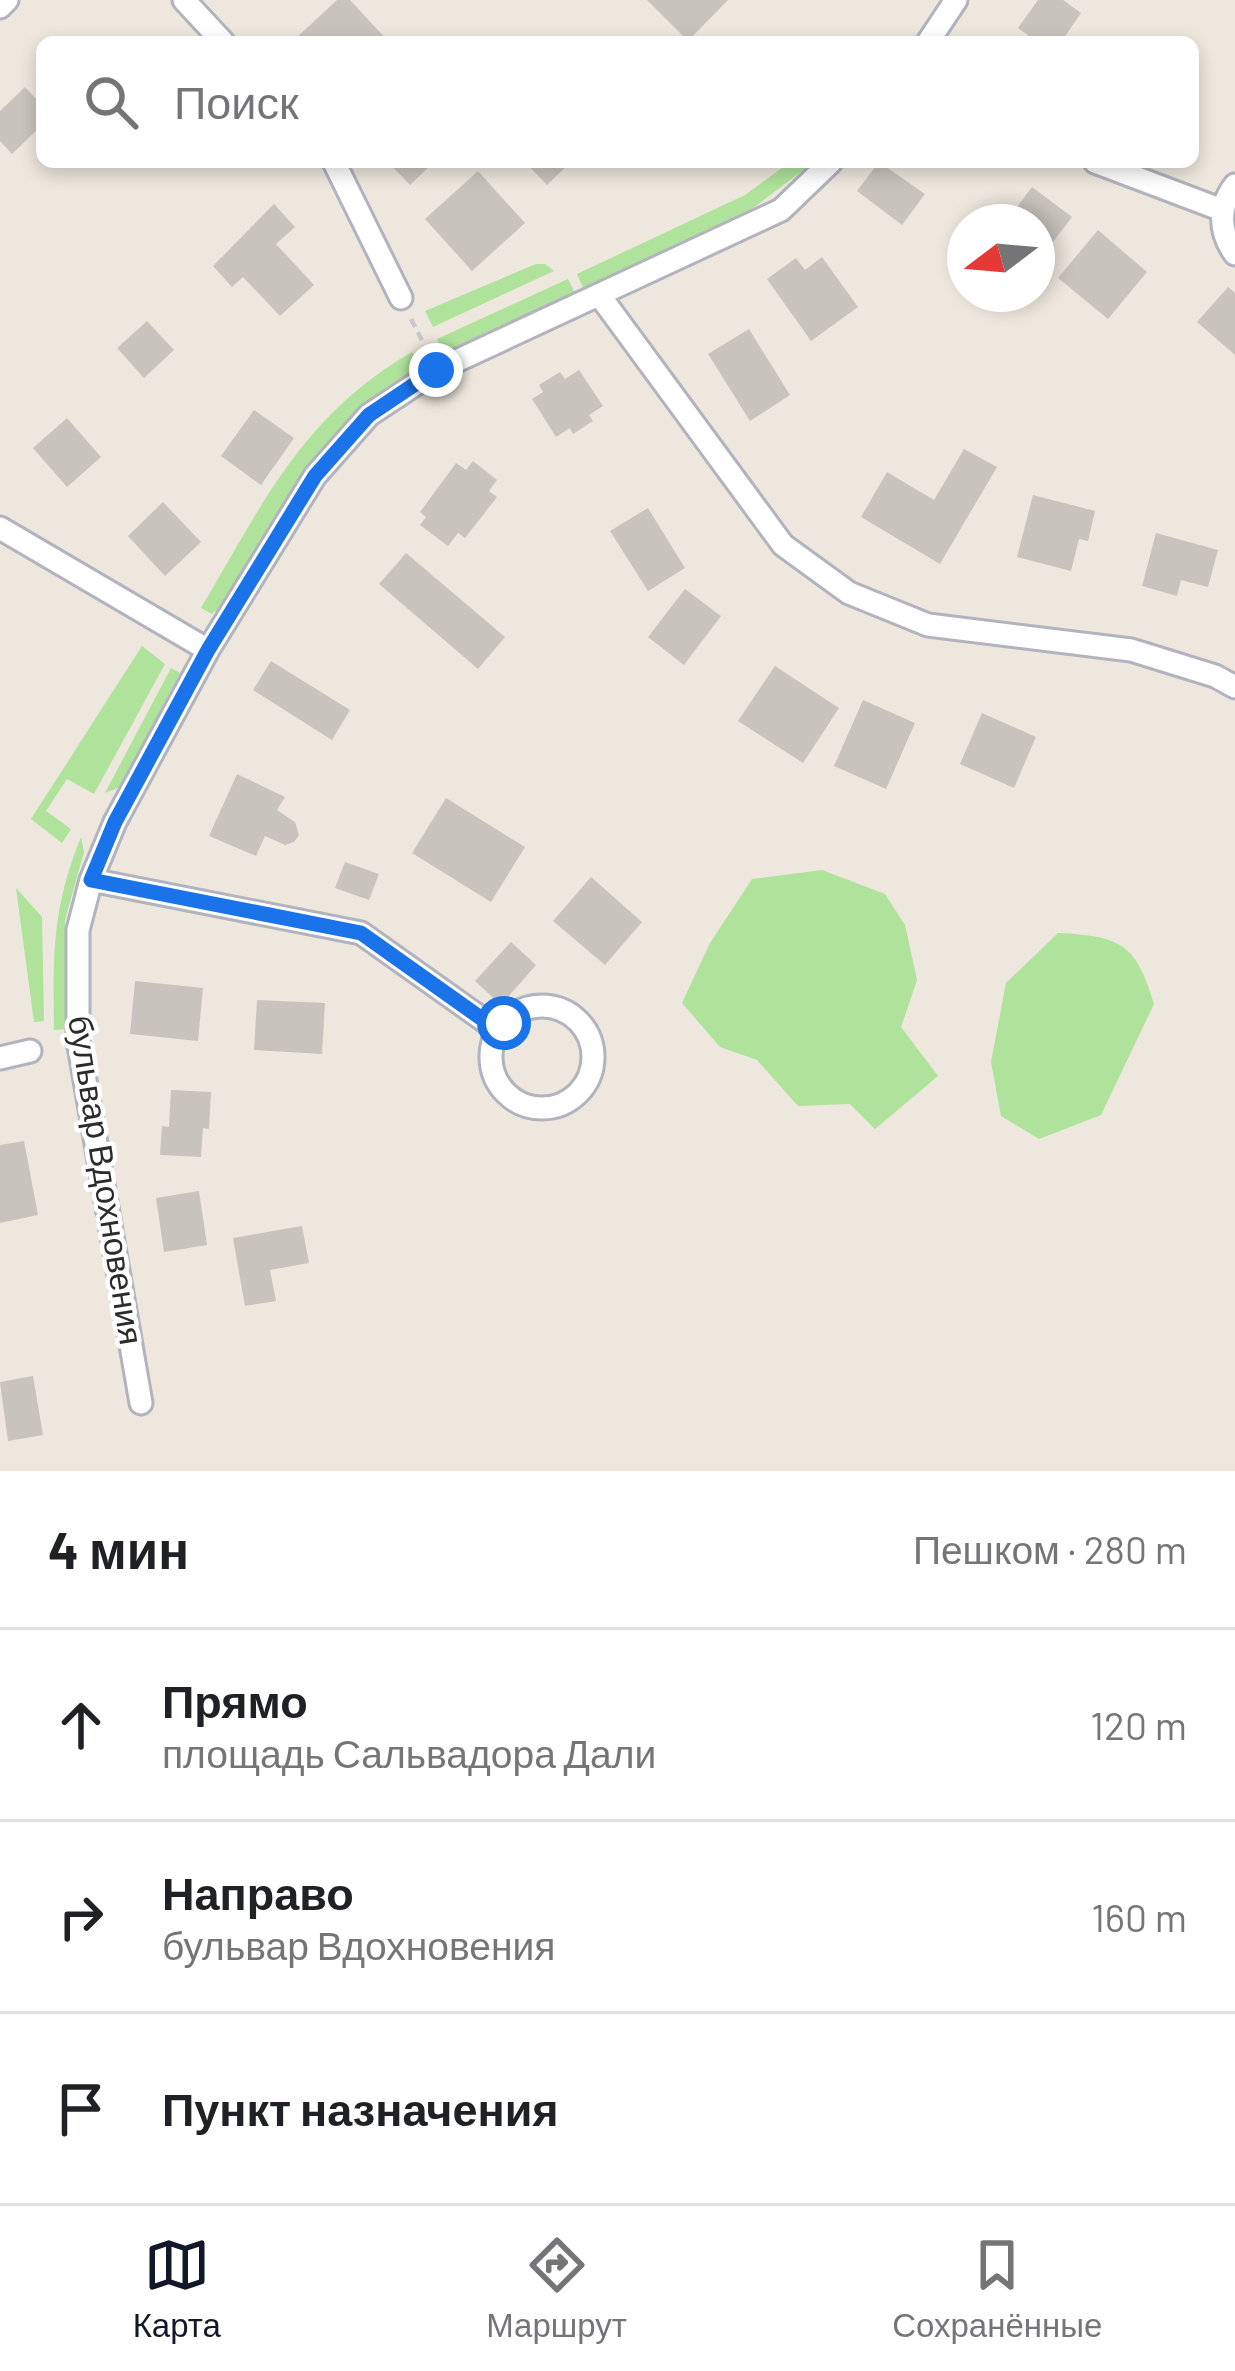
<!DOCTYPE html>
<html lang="ru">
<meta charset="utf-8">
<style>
:root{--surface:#fff;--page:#f6f6f6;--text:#202124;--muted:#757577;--line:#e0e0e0;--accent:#111827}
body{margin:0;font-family:Barlow,sans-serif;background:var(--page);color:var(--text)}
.compass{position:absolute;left:947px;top:204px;width:108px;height:108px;border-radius:50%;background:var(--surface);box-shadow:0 6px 18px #0003;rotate:254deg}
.stop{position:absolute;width:36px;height:36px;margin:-27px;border:9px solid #1a73e8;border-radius:50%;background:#fff}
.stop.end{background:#1a73e8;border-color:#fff;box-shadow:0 3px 12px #0008}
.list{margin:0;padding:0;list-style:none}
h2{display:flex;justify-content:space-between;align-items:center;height:156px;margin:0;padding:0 48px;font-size:51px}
h2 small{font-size:39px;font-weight:400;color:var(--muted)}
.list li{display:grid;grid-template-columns:78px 1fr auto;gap:36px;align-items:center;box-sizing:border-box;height:192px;padding:0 48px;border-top:3px solid var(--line)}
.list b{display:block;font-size:45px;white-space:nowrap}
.list p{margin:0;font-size:39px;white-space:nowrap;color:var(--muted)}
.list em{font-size:39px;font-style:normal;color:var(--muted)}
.icon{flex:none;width:66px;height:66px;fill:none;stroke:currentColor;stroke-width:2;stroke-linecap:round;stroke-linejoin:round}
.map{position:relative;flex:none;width:1235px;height:1471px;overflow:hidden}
.search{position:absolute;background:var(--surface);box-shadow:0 6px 18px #0003;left:36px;right:36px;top:36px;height:132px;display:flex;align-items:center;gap:30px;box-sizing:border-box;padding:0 42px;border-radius:18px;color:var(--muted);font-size:45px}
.sheet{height:732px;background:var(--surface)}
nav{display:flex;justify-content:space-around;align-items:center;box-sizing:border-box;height:168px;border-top:3px solid var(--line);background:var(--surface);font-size:33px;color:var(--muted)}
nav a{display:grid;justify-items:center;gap:6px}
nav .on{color:var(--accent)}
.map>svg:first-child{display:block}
.green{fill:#afe29a}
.building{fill:#c8c4bd}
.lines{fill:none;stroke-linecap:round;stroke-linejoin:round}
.street-casing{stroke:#b1b3be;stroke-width:27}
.path{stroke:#c8c8c8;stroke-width:4.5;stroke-dasharray:9 6;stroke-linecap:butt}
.street{stroke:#fff;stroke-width:21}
.route{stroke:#1a73e8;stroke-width:15}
.labels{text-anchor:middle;stroke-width:9;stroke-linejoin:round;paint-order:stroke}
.street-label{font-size:33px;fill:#2b2b2b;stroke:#fff}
</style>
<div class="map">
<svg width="1235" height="1471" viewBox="0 0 1235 1471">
<rect width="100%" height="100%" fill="#ede7dd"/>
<path class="green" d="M790,162H814L741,217L583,288L577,274L745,195Z
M536,264H545L554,271L433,327L425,311Z
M568,279L575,293L444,354L437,339Z
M412,352L421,365C320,430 281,505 222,605L212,614L201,608C263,503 303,415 412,352Z
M142,646L165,664L94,794L67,779L46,811L71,829L62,843L31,819Z
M171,668L180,673L120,787L105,793Z
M81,837L84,852L65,920L67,1029L54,1030C53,954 52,909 81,837Z
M822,870L885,894L905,925L917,980L901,1027L938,1076L875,1129L850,1104L798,1106L757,1060L720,1047L682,1003L710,943L752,879Z
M16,888L42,917L44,1021L34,1022Z
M1058,933C1120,936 1136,943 1154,1004L1101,1115L1039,1139L1001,1116L991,1062L1006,983Z"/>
<path class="building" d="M337,0H350L389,42H298L295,39Z
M647,0H728L688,41Z
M1038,0H1063L1081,13L1061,42H1037L1018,28Z
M25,87L42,105V125L12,154L0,141V111Z
M388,162H434L410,185Z
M525,162H571L547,185Z
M879,162L925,194L902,225L857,191Z
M478,171L525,223L472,271L425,219Z
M1032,187L1072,217L1040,259L1037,257V222H1006Z
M274,204L295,227L276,244L314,285L280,316L243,277L232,287L213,266Z
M1098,230L1147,272L1108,319L1058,278Z
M822,257L858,307L811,341L767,279L796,258L805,270Z
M1228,287L1235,293V355L1197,322Z
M147,321L174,350L144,378L117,348Z
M749,329L790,395L750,421L708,354Z
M579,370L603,406L589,415L593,421L573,434L570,428L556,437L532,399L543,392L539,385L560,372L565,379Z
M254,410L294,438L261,485L221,456Z
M67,418L101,457L67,487L33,448Z
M964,449L997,467L940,564L861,517L887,472L934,500Z
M473,461L497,480L489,491L497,497L465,538L458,533L448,546L420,525L426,517L420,512L456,463L466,470Z
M1033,495L1095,511L1088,541L1079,539L1071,571L1017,557Z
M163,502L201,542L165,576L128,536Z
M648,508L685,568L648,591L610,531Z
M1156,533L1218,550L1208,587L1181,580L1177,596L1142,586Z
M406,553L505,637L478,669L379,584Z
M685,589L721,616L684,665L648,637Z
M271,661L350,710L332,740L253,690Z
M775,666L839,708L803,763L738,721Z
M863,700L915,723L886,789L834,766Z
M982,713L1036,737L1014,788L960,764Z
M237,774L285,797L277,810L295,822L299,835L294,842L285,845L265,836L256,856L209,836Z
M446,798L525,847L491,902L412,853Z
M345,862L379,874L369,900L335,888Z
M591,877L642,922L605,965L553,921Z
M511,942L536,965L501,1005L475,981Z
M135,981L203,988L198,1041L130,1034Z
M257,1000L325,1003L322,1054L254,1050Z
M171,1090L211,1092L209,1129L203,1128L201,1157L160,1155L162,1126L169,1127Z
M24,1141L38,1215L0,1223V1145Z
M199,1191L207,1245L164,1252L156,1198Z
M302,1226L309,1263L270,1270L276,1301L245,1306L233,1238Z
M33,1376L43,1435L8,1441L0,1382Z"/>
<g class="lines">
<defs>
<path id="street" d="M184,0L223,42
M0,7L7,0
M928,42L956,0
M334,162L401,298
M1095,162L1222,210
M1235,185C1218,207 1219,232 1235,254
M600,296L783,545L849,593L928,625L1131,650L1215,676L1235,687
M0,528L208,650
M91,880L361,933L499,1031
M491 1057a51 51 0 1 1 102 0a51 51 0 1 1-102 0Z
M0,1058L30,1051
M141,1403L78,1040V930L91,880L115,822L208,650L315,476L369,415L437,370L781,210L831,162"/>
</defs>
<use href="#street" class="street-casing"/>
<path class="path" d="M411,319L428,352"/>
<use href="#street" class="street"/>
</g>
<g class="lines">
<path class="route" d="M436,370L369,415L315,476L208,650L115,822L91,880L361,933L499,1031L504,1023"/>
</g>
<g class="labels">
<g class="street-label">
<text transform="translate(106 1180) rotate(81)" y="12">бульвар Вдохновения</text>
</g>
</g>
</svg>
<svg class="compass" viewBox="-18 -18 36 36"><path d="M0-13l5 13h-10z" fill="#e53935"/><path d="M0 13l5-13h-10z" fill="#757577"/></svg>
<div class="stop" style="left:504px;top:1023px"></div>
<div class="stop end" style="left:436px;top:370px"></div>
<div class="search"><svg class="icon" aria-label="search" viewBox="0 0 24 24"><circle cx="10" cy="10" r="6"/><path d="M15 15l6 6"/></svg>Поиск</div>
</div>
<section class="sheet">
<h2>4 мин<small>Пешком · 280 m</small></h2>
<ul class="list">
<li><svg class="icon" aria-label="ahead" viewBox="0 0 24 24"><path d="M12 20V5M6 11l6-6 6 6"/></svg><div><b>Прямо</b><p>площадь Сальвадора Дали</p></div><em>120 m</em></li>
<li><svg class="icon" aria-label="right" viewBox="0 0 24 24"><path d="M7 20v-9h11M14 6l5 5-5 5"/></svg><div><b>Направо</b><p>бульвар Вдохновения</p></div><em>160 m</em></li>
<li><svg class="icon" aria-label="arrive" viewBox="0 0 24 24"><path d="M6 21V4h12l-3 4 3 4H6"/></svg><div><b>Пункт назначения</b></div></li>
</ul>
</section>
<nav>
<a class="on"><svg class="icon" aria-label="map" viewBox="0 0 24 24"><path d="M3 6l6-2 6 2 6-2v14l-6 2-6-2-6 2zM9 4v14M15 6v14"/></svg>Карта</a>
<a><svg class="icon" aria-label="directions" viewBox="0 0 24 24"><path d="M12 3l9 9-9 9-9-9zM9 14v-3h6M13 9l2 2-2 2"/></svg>Маршрут</a>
<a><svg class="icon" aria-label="saved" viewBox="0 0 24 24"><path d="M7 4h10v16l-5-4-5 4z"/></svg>Сохранённые</a>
</nav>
